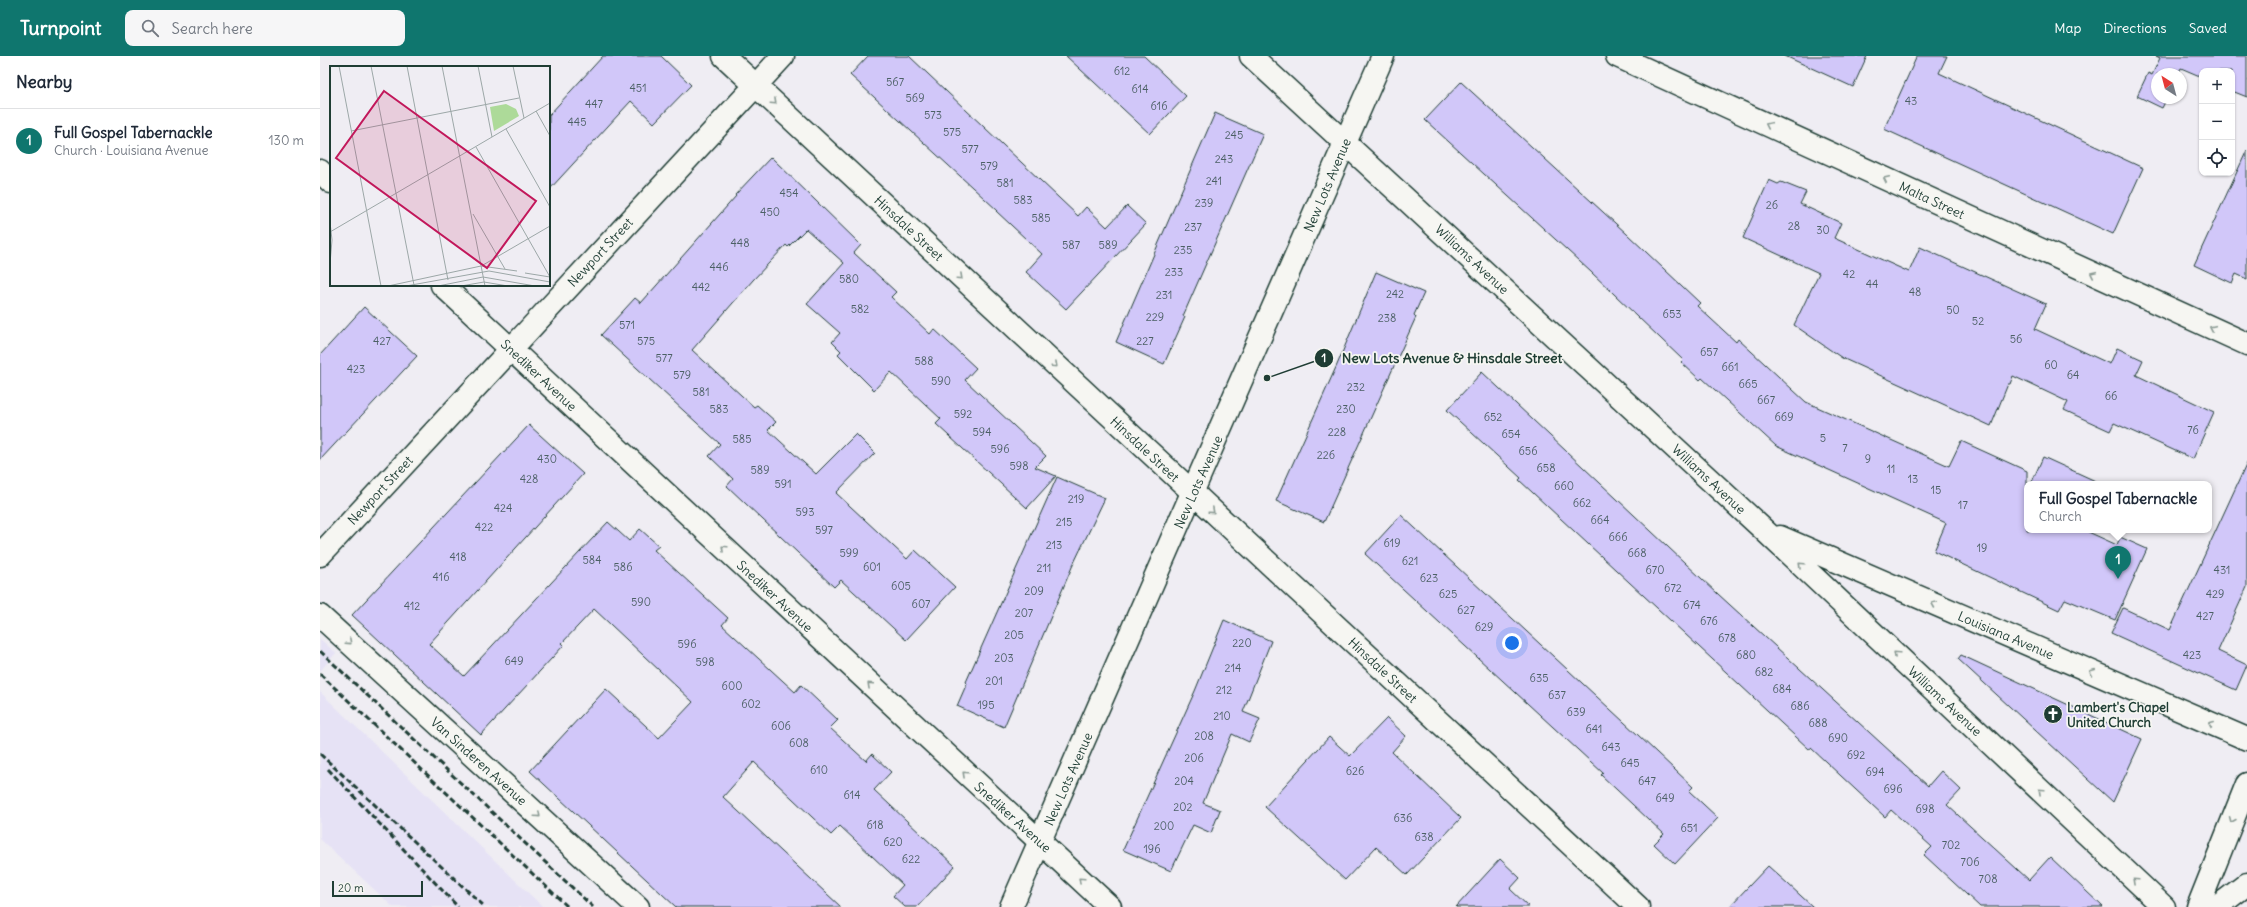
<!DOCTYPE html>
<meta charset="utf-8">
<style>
:root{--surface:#fff;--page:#f6f6f7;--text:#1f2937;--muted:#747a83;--line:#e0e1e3;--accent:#0f766e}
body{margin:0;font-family:Delius,sans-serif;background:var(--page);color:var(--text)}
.controls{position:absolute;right:12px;top:12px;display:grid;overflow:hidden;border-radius:8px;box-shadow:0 1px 3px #0004}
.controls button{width:36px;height:36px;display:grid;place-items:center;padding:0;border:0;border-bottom:1px solid var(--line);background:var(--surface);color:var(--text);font:20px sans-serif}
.compass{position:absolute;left:1831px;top:12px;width:36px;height:36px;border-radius:50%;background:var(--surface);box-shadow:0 1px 3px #0004;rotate:324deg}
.scale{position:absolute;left:12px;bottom:10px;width:91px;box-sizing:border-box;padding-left:4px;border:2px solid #1f3d34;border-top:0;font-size:11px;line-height:14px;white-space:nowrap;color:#1f3d34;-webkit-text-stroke:3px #f6f6f2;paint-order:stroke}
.you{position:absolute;left:1192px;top:587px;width:14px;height:14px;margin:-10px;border:3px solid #fff;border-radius:50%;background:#1a73e8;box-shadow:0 0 0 6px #1a73e833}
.badge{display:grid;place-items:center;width:26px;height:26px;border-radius:50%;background:var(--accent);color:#fff;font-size:13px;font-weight:700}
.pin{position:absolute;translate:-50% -33px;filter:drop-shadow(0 1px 2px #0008)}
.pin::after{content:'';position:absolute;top:21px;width:14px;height:12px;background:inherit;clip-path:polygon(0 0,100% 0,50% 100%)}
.popup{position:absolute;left:1704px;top:425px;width:188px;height:52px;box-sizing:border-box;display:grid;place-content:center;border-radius:8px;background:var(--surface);filter:drop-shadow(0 1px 3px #0005);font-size:13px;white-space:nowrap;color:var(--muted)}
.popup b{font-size:15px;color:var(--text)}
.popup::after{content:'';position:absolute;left:50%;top:100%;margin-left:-8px;border:8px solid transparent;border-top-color:var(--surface)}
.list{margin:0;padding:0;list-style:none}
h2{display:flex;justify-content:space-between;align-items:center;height:52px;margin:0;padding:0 16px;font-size:17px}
h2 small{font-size:13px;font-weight:400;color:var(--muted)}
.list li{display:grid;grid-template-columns:26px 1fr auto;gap:12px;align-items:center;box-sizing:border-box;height:64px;padding:0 16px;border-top:1px solid var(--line)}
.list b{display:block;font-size:15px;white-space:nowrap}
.list p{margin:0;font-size:13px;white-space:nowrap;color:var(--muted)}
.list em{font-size:13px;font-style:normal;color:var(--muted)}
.icon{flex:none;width:22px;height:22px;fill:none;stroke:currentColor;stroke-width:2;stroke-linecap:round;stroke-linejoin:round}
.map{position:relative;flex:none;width:1927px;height:851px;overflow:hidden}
header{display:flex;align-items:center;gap:24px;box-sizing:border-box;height:56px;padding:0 20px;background:var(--accent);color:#fff}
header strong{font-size:19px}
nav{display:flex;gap:22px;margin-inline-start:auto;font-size:14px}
.search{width:280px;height:36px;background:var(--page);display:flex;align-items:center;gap:10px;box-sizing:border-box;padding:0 14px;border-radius:8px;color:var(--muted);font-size:15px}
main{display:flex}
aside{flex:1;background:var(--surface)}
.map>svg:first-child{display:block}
.built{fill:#e6e2f5}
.building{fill:#d1c7f9;stroke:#1f3d34}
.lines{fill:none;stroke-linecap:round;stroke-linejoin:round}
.minor-casing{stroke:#1f3d34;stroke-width:25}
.tertiary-casing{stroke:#1f3d34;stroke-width:25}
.minor{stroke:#f6f6f2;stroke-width:22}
.tertiary{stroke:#f6f6f2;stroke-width:22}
.rail{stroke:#1f3d34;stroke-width:3;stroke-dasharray:6 3;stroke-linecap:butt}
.oneway{stroke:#8a9a93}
.labels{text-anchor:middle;stroke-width:3.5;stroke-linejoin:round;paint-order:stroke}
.number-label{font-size:11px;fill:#4c6065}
.street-label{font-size:13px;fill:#1f3d34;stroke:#f6f6f2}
.poi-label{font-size:13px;font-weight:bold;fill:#1f3d34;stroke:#f6f6f2;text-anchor:start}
.inset-road{fill:none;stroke:#9ca7a7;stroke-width:1}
.view{fill:#c2185b;fill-opacity:0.15;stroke:#c2185b;stroke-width:2}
.inset-edge{fill:none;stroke:#1f3d34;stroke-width:2}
.leader{fill:none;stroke:#1f3d34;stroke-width:1.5}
.callout-dot{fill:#1f3d34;stroke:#f6f6f2;stroke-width:1.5}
.mark-label{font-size:12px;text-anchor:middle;font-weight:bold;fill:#fff}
.callout-label{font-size:14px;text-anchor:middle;font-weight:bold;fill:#1f3d34;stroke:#f6f6f2;stroke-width:3.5;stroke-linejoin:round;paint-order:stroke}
</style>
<header>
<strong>Turnpoint</strong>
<div class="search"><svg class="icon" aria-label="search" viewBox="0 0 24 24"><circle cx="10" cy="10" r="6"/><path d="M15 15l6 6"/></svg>Search here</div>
<nav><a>Map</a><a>Directions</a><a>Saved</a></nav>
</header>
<main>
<aside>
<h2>Nearby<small></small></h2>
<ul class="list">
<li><span class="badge">1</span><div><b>Full Gospel Tabernackle</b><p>Church · Louisiana Avenue</p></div><em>130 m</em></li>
</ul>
</aside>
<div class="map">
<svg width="1927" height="851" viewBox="0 0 1927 851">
<rect width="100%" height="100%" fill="#efedf3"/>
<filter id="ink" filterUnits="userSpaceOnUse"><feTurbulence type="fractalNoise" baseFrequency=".025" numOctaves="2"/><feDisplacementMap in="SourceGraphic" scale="8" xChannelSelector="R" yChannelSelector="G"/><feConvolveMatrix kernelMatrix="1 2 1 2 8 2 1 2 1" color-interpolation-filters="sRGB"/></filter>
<g filter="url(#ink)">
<path class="built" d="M0,583L16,597L0,615Z
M0,636L223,851H73L0,783Z"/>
<path class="building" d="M283,0H341L371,29L334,67L311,45L229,134V59Z
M548,0H589L758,160L766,151L787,171L807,150L826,168L746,253L706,216L722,198L676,155L677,154L530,19Z
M746,0H824L866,40L830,78Z
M1465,0H1547L1533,31Z
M1597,0H1627L1619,17L1823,112L1793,178L1564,73Z
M1836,0H1927V41L1912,35V15H1882V21L1861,12L1858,18H1837V42H1847L1842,52L1817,40L1828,17L1832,19L1840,2Z
M1141,26L1307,178L1380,247L1377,250L1416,286L1418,283L1486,346L1629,410L1641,385L1707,415V474H1764L1797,489L1800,481L1827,493L1795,564L1745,543L1739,554L1614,495L1626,467L1456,390L1382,322L1380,324L1361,306L1363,304L1271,216L1105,64Z
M895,57L943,78L863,260L865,261L844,308L796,286Z
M1927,94V223L1916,218L1912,227L1874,209Z
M451,101L541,189L534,197L576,236L571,241L610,278L614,273L656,312L645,324L726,400L715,411L736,420L707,452L616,368L621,363L571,316L554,334L518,298L521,295L512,286L520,277L487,248L524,207L486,173L468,191L466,189L433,224L372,294L434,351L437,349L456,366L448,374L496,418L536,378L555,397L516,437L587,503L595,494L635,531L586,584L521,524L514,531L407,430L413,423L389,400L400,388L281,279L315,242L321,247L416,140L415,139Z
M1449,124L1458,128L1461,126L1486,136L1480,148L1521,167L1514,182L1589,216L1600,191L1726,248L1715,273L1790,308L1797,292L1823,304L1816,319L1894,356L1873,403L1794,367L1790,375L1744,354L1748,346L1693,320L1690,328H1688L1671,370L1522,302L1474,269L1499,217L1423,182Z
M1056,216L1104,237L1094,259L1096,261L1004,466L956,445L1017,309Z
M44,251L97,300L0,404V299Z
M1162,316L1398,538L1608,730L1621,715L1641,734L1627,749L1709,824L1730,801L1783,851H1660L1604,799L1612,791L1571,754L1565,761L1491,692L1489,693L1199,424L1201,422L1127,354Z
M209,369L263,418L109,588L144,620L288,466L309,485L320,473L339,490L334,494L408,562L402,569L475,636L481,629L518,664L510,672L546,705L552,698L571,716L554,734L635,810L597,851H585L573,840L583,829L520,770L511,779L434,706L403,741L521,851H356L210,715L286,633L339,682L373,646L274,553L242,587L244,589L161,679L32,559Z
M1723,401L1782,428H1711Z
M1927,407V531L1898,595L1927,609L1916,634L1791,577L1803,552L1850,574Z
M737,421L785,442L752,511L684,671L637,650L647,627L646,626Z
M1081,459L1318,679L1373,731L1369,735L1398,762L1355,808L1334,788L1344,778L1281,719L1283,717L1045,498Z
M904,564L951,585L923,656L940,663L929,686L912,678L883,747L900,754L891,777L873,769L851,815L803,794L875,635Z
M1641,599L1822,683L1793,746L1638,603Z
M1067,662L1086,680L1072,696L1141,762L1087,819L1056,791L1025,824L945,751L1009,681L1030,700Z
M1180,803L1200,822L1190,833L1209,851H1136Z
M1448,810L1468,828L1493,851H1409Z"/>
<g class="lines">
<defs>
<path id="minor" d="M404,0L1318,851
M931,0L1445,475L1844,851
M1297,0L1927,288
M0,115L11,126
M122,229L790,851
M1460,481L1927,683
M0,499L463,0
M0,560L318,851
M1878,851L1927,728"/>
<path id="tertiary" d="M691,851L1063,0
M1897,851L1927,828"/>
</defs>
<use href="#minor" class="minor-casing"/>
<use href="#tertiary" class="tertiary-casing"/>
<use href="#minor" class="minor"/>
<use href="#tertiary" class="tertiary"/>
<path class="rail" d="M0,595L273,851
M0,618L248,851
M0,698L165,851
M8,713L138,851"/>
</g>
<defs><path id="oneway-chevron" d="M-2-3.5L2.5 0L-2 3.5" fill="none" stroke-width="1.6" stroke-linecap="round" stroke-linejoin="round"/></defs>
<g class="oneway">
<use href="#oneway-chevron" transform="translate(454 46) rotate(43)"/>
<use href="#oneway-chevron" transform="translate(1448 69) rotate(-155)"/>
<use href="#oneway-chevron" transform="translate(1566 123) rotate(-155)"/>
<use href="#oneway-chevron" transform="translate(1773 218) rotate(-155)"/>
<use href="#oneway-chevron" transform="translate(640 221) rotate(43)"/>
<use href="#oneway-chevron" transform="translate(1892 272) rotate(-155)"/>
<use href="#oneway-chevron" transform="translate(735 309) rotate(43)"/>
<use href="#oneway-chevron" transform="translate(892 455) rotate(42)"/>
<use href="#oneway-chevron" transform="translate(404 492) rotate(-137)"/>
<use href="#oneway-chevron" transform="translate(1481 509) rotate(-137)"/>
<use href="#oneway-chevron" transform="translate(1614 548) rotate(-157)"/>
<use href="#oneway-chevron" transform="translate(29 586) rotate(42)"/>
<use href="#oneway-chevron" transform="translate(1576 598) rotate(-137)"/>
<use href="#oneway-chevron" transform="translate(1772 616) rotate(-157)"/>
<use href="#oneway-chevron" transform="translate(550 629) rotate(-137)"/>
<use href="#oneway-chevron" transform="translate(1891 668) rotate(-157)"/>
<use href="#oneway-chevron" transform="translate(645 718) rotate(-137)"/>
<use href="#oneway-chevron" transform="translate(1721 735) rotate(-137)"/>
<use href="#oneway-chevron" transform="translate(218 759) rotate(42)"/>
<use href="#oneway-chevron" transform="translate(1912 764) rotate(113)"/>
<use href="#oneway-chevron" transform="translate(761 824) rotate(-137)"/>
<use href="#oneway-chevron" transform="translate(1815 825) rotate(-137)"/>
</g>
</g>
<defs>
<symbol id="church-disc" viewBox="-11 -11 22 22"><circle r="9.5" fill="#1f3d34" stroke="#f6f6f2"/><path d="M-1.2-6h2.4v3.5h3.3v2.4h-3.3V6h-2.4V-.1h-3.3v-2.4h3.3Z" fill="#fff"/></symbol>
</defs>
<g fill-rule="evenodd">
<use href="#church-disc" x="1722" y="647" width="22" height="22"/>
</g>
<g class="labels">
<g class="number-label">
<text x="802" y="19">612</text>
<text x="575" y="30">567</text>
<text x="318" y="36">451</text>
<text x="820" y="37">614</text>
<text x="595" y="46">569</text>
<text x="1591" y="49">43</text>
<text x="274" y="52">447</text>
<text x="839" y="54">616</text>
<text x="613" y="63">573</text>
<text x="257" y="70">445</text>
<text x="632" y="80">575</text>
<text x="914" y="83">245</text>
<text x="650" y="97">577</text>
<text x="904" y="107">243</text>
<text x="669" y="114">579</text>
<text x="894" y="129">241</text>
<text x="685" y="131">581</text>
<text x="469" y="141">454</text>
<text x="703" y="148">583</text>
<text x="884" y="151">239</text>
<text x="1452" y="153">26</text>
<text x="450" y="160">450</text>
<text x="721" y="166">585</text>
<text x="1474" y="174">28</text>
<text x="873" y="175">237</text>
<text x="1503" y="178">30</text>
<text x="420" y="191">448</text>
<text x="751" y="193">587</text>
<text x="788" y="193">589</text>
<text x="863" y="198">235</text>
<text x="399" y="215">446</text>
<text x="854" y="220">233</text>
<text x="1529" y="222">42</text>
<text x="529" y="227">580</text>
<text x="1552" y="232">44</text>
<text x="381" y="235">442</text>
<text x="1595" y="240">48</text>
<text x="1075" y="242">242</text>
<text x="844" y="243">231</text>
<text x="540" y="257">582</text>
<text x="1633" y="258">50</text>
<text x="1352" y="262">653</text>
<text x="835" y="265">229</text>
<text x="1067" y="266">238</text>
<text x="1658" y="269">52</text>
<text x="307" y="273">571</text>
<text x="1696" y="287">56</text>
<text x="62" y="289">427</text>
<text x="326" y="289">575</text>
<text x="825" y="289">227</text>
<text x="1389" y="300">657</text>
<text x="344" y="306">577</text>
<text x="604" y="309">588</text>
<text x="1731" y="313">60</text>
<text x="1410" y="315">661</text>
<text x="36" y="317">423</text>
<text x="362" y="323">579</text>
<text x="1753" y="323">64</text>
<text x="621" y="329">590</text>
<text x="1428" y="332">665</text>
<text x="1036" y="335">232</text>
<text x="381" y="340">581</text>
<text x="1791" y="344">66</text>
<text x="1446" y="348">667</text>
<text x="399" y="357">583</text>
<text x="1026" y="357">230</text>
<text x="643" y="362">592</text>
<text x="1173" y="365">652</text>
<text x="1464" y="365">669</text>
<text x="1873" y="378">76</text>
<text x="662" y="380">594</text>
<text x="1017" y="380">228</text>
<text x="1191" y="382">654</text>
<text x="1503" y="386">5</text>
<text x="422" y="387">585</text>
<text x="1525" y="396">7</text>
<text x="680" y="397">596</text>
<text x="1208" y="399">656</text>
<text x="1006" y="403">226</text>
<text x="227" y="407">430</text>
<text x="1548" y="407">9</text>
<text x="699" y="414">598</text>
<text x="1226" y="416">658</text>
<text x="1571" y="417">11</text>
<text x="440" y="418">589</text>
<text x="209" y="427">428</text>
<text x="1593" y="427">13</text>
<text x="463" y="432">591</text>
<text x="1244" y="434">660</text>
<text x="1616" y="438">15</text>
<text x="756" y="447">219</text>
<text x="1262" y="451">662</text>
<text x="1643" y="453">17</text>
<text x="183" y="456">424</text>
<text x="485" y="460">593</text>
<text x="1280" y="468">664</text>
<text x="744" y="470">215</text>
<text x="164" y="475">422</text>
<text x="504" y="478">597</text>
<text x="1298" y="485">666</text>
<text x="1072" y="491">619</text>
<text x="734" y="493">213</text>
<text x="1662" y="496">19</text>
<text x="529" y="501">599</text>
<text x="1317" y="501">668</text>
<text x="138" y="505">418</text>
<text x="272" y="508">584</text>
<text x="1090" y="509">621</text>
<text x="303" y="515">586</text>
<text x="552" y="515">601</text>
<text x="724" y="516">211</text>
<text x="1335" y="518">670</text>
<text x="1902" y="518">431</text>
<text x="121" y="525">416</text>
<text x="1109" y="526">623</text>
<text x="581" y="534">605</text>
<text x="1353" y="536">672</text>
<text x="714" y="539">209</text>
<text x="1128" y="542">625</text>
<text x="1895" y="542">429</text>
<text x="321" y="550">590</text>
<text x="601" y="552">607</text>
<text x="1372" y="553">674</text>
<text x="92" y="554">412</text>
<text x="1146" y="558">627</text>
<text x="704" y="561">207</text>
<text x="1885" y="564">427</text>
<text x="1389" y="569">676</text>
<text x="1164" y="575">629</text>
<text x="694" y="583">205</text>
<text x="1407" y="586">678</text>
<text x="922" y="591">220</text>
<text x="367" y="592">596</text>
<text x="1426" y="603">680</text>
<text x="1872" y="603">423</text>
<text x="684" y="606">203</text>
<text x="194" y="609">649</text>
<text x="385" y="610">598</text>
<text x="913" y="616">214</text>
<text x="1444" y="620">682</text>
<text x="1219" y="626">635</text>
<text x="674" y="629">201</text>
<text x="412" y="634">600</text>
<text x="1462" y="637">684</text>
<text x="904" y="638">212</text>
<text x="1237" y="643">637</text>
<text x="431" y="652">602</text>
<text x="666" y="653">195</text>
<text x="1480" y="654">686</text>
<text x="1256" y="660">639</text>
<text x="902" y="664">210</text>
<text x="1498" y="671">688</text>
<text x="461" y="674">606</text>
<text x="1274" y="677">641</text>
<text x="884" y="684">208</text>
<text x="1518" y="686">690</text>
<text x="479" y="691">608</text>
<text x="1291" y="695">643</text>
<text x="1536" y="703">692</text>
<text x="874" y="706">206</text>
<text x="1310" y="711">645</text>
<text x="499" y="718">610</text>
<text x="1035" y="719">626</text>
<text x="1555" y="720">694</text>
<text x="864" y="729">204</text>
<text x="1327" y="729">647</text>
<text x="1573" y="737">696</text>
<text x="532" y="743">614</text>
<text x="1345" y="746">649</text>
<text x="863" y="755">202</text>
<text x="1605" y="757">698</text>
<text x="1083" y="766">636</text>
<text x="555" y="773">618</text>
<text x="844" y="774">200</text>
<text x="1369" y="776">651</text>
<text x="1104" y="785">638</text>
<text x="573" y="790">620</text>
<text x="1631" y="793">702</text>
<text x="832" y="797">196</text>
<text x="591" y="807">622</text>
<text x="1650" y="810">706</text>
<text x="1668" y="827">708</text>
</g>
<g class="street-label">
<text transform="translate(1007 129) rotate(-67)" y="5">New Lots Avenue</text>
<text transform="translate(1612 144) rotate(25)" y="5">Malta Street</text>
<text transform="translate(589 172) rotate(43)" y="5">Hinsdale Street</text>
<text transform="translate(280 196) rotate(-47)" y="5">Newport Street</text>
<text transform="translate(1152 203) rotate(43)" y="5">Williams Avenue</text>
<text transform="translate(219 319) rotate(43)" y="5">Snediker Avenue</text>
<text transform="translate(825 393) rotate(43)" y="5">Hinsdale Street</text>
<text transform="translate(1389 423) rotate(43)" y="5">Williams Avenue</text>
<text transform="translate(878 426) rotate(-66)" y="5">New Lots Avenue</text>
<text transform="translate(60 434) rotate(-47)" y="5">Newport Street</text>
<text transform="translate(455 540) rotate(43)" y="5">Snediker Avenue</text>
<text transform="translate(1686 579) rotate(23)" y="5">Louisiana Avenue</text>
<text transform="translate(1063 614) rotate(43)" y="5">Hinsdale Street</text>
<text transform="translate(1625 645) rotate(43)" y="5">Williams Avenue</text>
<text transform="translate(159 705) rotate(42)" y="5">Van Sinderen Avenue</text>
<text transform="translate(748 723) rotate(-66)" y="5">New Lots Avenue</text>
<text transform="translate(693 761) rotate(42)" y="5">Snediker Avenue</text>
</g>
<g class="poi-label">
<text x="1747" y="656">Lambert's Chapel<tspan x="1747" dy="15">United Church</tspan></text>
</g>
</g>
<g transform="translate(10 10)">
<rect width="220" height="220" fill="#efedf3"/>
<path d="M176,38L186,43L189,50L164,65L160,41Z" fill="#adda99"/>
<path class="inset-road" d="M9,0L51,220M41,0L84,219M77,0L118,214M112,0L155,220M148,0L162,71M183,0L194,52M206,45L220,70M176,63L220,141M21,65L189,32M146,81L220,211M143,148L175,203M0,156L2,174L0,198M0,166L220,37M153,199L220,160M195,207L220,211M58,220L151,200L187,205M76,220L159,205L220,216M108,220L153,211L205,220M131,220L154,216L178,220"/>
<path class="view" d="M54,25L206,135L157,202L6,92Z"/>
<rect width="220" height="220" class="inset-edge"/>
</g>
<path class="leader" d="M947 322L1004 302"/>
<g class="callout-dot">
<circle cx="947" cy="322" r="4"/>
<circle cx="1004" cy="302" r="10"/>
</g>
<g class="mark-label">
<text x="1004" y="306">1</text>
</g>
<g class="callout-label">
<text x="1132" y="307">New Lots Avenue &amp; Hinsdale Street</text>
</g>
</svg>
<div class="controls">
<button>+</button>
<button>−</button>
<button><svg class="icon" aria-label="locate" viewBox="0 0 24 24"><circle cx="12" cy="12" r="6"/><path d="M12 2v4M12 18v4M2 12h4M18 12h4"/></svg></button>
</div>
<svg class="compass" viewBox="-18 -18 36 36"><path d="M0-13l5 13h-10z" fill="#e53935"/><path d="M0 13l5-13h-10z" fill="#747a83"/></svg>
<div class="scale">20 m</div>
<div class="you"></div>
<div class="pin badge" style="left:1798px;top:523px">1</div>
<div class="popup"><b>Full Gospel Tabernackle</b>Church</div>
</div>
</main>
